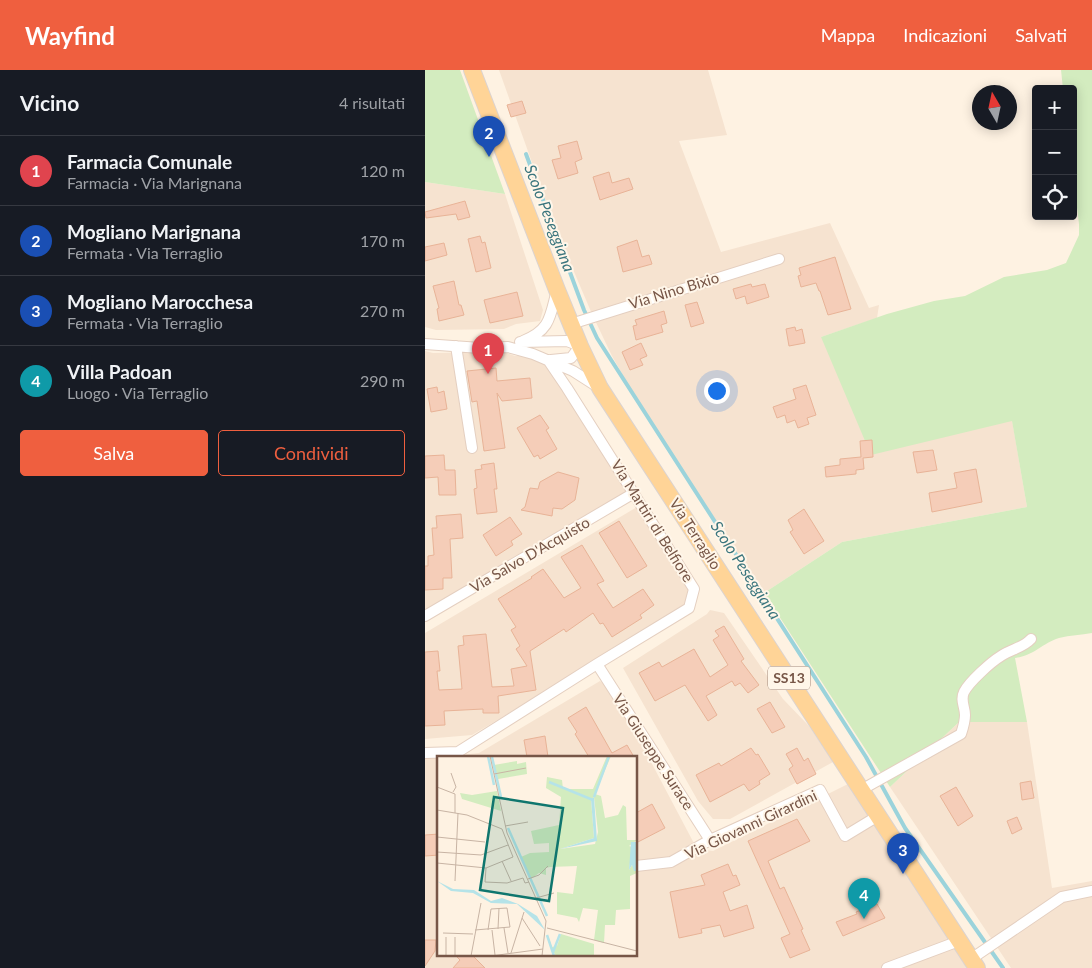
<!DOCTYPE html>
<html lang="it">
<meta charset="utf-8">
<style>
:root{--surface:#171b24;--page:#20242c;--text:#f1f3f6;--muted:#9ea1a6;--line:#363941;--accent:#ef5f3f}
body{margin:0;font-family:Lato,sans-serif;background:var(--page);color:var(--text)}
.controls{position:absolute;right:15px;top:15px;display:grid;overflow:hidden;border-radius:5px;box-shadow:0 2px 12px #0003}
.controls button{width:45px;height:45px;display:grid;place-items:center;padding:0;border:0;border-bottom:1px solid var(--line);background:var(--surface);color:var(--text);font:25px sans-serif}
.compass{position:absolute;left:547px;top:15px;width:45px;height:45px;border-radius:50%;background:var(--surface);box-shadow:0 2px 12px #0003;rotate:351deg}
.you{position:absolute;left:291px;top:320px;width:18px;height:18px;margin:-12px;border:4px solid #fff;border-radius:50%;background:#1a73e8;box-shadow:0 0 0 8px #1a73e833}
.badge{display:grid;place-items:center;width:32px;height:32px;border-radius:50%;background:var(--accent);color:#fff;font-size:16px;font-weight:700}
.pin{position:absolute;translate:-50% -41px;filter:drop-shadow(0 1px 2px #0008)}
.pin::after{content:'';position:absolute;top:26px;width:18px;height:15px;background:inherit;clip-path:polygon(0 0,100% 0,50% 100%)}
.list{margin:0;padding:0;list-style:none}
h2{display:flex;justify-content:space-between;align-items:center;height:65px;margin:0;padding:0 20px;font-size:21px}
h2 small{font-size:16px;font-weight:400;color:var(--muted)}
.list li{display:grid;grid-template-columns:32px 1fr auto;gap:15px;align-items:center;box-sizing:border-box;height:70px;padding:0 20px;border-top:1px solid var(--line)}
.list b{display:block;font-size:19px;white-space:nowrap}
.list p{margin:0;font-size:16px;white-space:nowrap;color:var(--muted)}
.list em{font-size:16px;font-style:normal;color:var(--muted)}
.actions{display:flex;gap:10px;padding:15px 20px}
.actions a{flex:1;padding:11px 0;border:1px solid var(--accent);border-radius:5px;text-align:center;font-size:18px;color:var(--accent)}
.actions .main{background:var(--accent);color:#fff}
.icon{flex:none;width:28px;height:28px;fill:none;stroke:currentColor;stroke-width:2;stroke-linecap:round;stroke-linejoin:round}
.map{position:relative;flex:none;width:667px;height:898px;overflow:hidden}
header{display:flex;align-items:center;gap:30px;box-sizing:border-box;height:70px;padding:0 25px;background:var(--accent);color:#fff}
header strong{font-size:24px}
nav{display:flex;gap:28px;margin-inline-start:auto;font-size:18px}
main{display:flex}
aside{flex:1;background:var(--surface)}
.map>svg:first-child{display:block}
.residential{fill:#f6e3d0}
.green{fill:#d3ecbf}
.lines{fill:none;stroke-linecap:round;stroke-linejoin:round}
.stream{stroke:#9bd3db;stroke-width:4}
.building{fill:#f5cdb8;stroke:#e8b397}
.street-casing{stroke:#e4cfc0;stroke-width:12}
.primary-casing{stroke:#dcd3cf;stroke-width:18}
.street{stroke:#fff;stroke-width:10}
.primary{stroke:#ffd497;stroke-width:16}
.labels{text-anchor:middle;stroke-width:4;stroke-linejoin:round;paint-order:stroke}
.shield{fill:#fff6e9;stroke:#a08678;stroke-width:1}
.shield-label{font-size:14px;font-weight:bold;fill:#775647}
.street-label{font-size:15px;fill:#775647;stroke:#fff6e9}
.water-label{font-size:16px;font-style:italic;fill:#3a757d;stroke:#fff6e9}
.inset-river{fill:none;stroke:#b5e3e8;stroke-width:2.5}
.inset-road{fill:none;stroke:#c8b4a4;stroke-width:1}
.view{fill:#0f766e;fill-opacity:0.15;stroke:#0f766e;stroke-width:2.5}
.inset-edge{fill:none;stroke:#775647;stroke-width:2.5}
</style>
<header>
<strong>Wayfind</strong>
<nav><a>Mappa</a><a>Indicazioni</a><a>Salvati</a></nav>
</header>
<main>
<aside>
<h2>Vicino<small>4 risultati</small></h2>
<ul class="list">
<li><span class="badge" style="background:#e0444e">1</span><div><b>Farmacia Comunale</b><p>Farmacia · Via Marignana</p></div><em>120 m</em></li>
<li><span class="badge" style="background:#1a4fb4">2</span><div><b>Mogliano Marignana</b><p>Fermata · Via Terraglio</p></div><em>170 m</em></li>
<li><span class="badge" style="background:#1a4fb4">3</span><div><b>Mogliano Marocchesa</b><p>Fermata · Via Terraglio</p></div><em>270 m</em></li>
<li><span class="badge" style="background:#0f9aa8">4</span><div><b>Villa Padoan</b><p>Luogo · Via Terraglio</p></div><em>290 m</em></li>
</ul>
<div class="actions"><a class="main">Salva</a><a>Condividi</a></div>
</aside>
<div class="map">
<svg width="667" height="898" viewBox="0 0 667 898">
<rect width="100%" height="100%" fill="#fef2e2"/>
<path class="residential" d="M74,0H283L302,65L254,71L296,182L405,153L444,238L454,235L452,248L396,267L587,350L602,437L417,472L339,523L213,332L187,286L167,244L130,157Z
M0,112L80,124L118,240L115,251L91,254L79,259L11,260L0,257Z
M0,281L8,283L79,282L90,286H118L202,421L0,541Z
M212,437L263,516L268,530L190,580L47,665L0,669V563Z
M285,540L299,543L358,629L384,656L408,692L305,749H288L273,731L198,598L282,544Z
M175,611L189,622L272,779L288,781L423,714L543,898H0V688L14,687V884H211V687H17L54,683Z
M534,652H602L627,818L667,811V898H586L465,717Z"/>
<path class="green" d="M0,0H35L80,124L0,112Z
M636,0H667V563C656,565 645,565 634,568C617,573 611,585 590,588L602,652H534L465,717L339,523L417,472L602,437L587,351L446,385L396,267L462,244L509,231L540,226L579,207L622,200L641,193L654,165V154L648,104V19H638Z"/>
<g class="lines">
<path class="stream" d="M101,84L159,240L172,268L441,687L480,758L578,898"/>
</g>
<path class="building" d="M97,31L101,43L86,47L82,35Z
M152,71L157,89L150,92L153,103L133,109L127,90L136,88L133,76Z
M184,102L187,113L204,108L208,119L175,130L168,107Z
M40,131L45,147L33,150L31,144L1,148L0,142Z
M55,166L57,173L60,172L66,198L51,202L43,169Z
M212,170L217,187L224,185L227,194L198,202L192,177Z
M19,173L22,185L0,191V177Z
M410,187L426,239L403,245L395,221H394L391,213L376,217L373,206L376,205L374,198Z
M29,211L34,235H36L39,245L14,251L12,239L14,238L8,216Z
M326,214L327,217L340,214L344,227L322,234L320,226L311,229L308,219Z
M92,222L98,246L65,253L59,230Z
M272,232L279,253L266,257L260,235Z
M239,241L242,253L236,255L238,262L211,270L208,256L212,255L210,250Z
M370,257L371,261L377,259L380,273L364,276L361,259Z
M216,273L222,286L215,289L218,295L205,300L197,282Z
M71,298L72,311L105,308L107,328L77,331L72,323L80,378L59,381L52,331L47,332L42,301Z
M381,315L391,345L382,348L384,354L373,358L370,350L362,353L360,345L352,348L348,337L371,329L368,319Z
M12,317L13,323L19,321L22,339L6,342L2,319Z
M115,345L124,358L121,360L132,379L115,389L113,385L109,387L92,358Z
M447,370L448,387L438,388L439,399L431,400V404L401,407L400,397L415,395V389L436,387L435,371Z
M508,380L512,400L492,403L488,382Z
M19,385L20,400H30L31,425H14L13,407L0,408V386Z
M69,393L72,419H69L72,442L52,444L49,419L52,418L50,400L57,399L56,395Z
M551,399L557,432L507,442L504,423L532,418L529,403Z
M133,402L154,408L150,430L137,439L128,438L127,446L96,440L100,437L105,418L113,419L115,412Z
M379,439L399,471L379,484L365,462L368,460L363,450Z
M36,444L38,468L25,469L27,508H18V519L0,520V496H3V486L9,485L7,458H12L11,446Z
M85,447L97,464L86,471L88,475L71,486L58,465Z
M194,451L222,496L202,508L174,463Z
M157,475L179,511L172,514L188,538L218,519L229,535L215,545L217,548L187,567L178,553L175,554L168,543L141,562L139,559L105,581L111,620L73,626L74,643H58V639L19,641L20,655L0,656V582L13,581L15,601H12L14,620L37,619L33,576L39,575L38,566L61,564L67,617L89,616L86,599L102,596L91,579L95,576L86,560L91,557L73,529L107,508L106,507L118,499L139,528L156,518L136,487Z
M299,556L319,589L316,591L334,615L323,623L315,613L310,616L307,611L281,626L292,645L283,651L260,615L230,631L214,603L234,592L237,597L269,579L285,607L303,595L288,570L294,566L290,561Z
M345,632L360,657L347,663L332,639Z
M161,637L187,683L202,675L209,687H164L150,664L152,662L143,648Z
M120,666L123,687H102L99,670Z
M326,678L331,685L333,684L345,704L334,711L335,714L324,721L319,714L285,732L271,705L294,693L296,696Z
M372,678L379,691L383,688L391,704L372,714L364,699L368,696L361,684Z
M606,711L609,728L597,730L595,713Z
M531,717L548,746L533,756L515,726Z
M227,734L240,758L211,773V743Z
M592,747L597,759L587,764L582,751Z
M372,749L385,771L343,791L355,819L359,817L378,859L376,860L385,880L365,888L356,868L365,864L323,771Z
M14,764V785L0,786V765Z
M303,794L308,806L311,805L315,815L298,822L305,841L322,835L329,858L299,867L295,855L276,859L277,863L254,868L245,822L280,815L276,805Z
M452,834L460,848L418,866L411,852L432,844L431,842Z
M0,870H11L10,881L0,896Z
M29,884H46L60,898H28L35,890Z"/>
<g class="lines">
<defs>
<path id="street" d="M146,254L354,189
M98,271C126,260 125,246 132,220
M95,272L142,271L155,276L146,288L126,290
M0,274L55,278L83,277L108,284L148,301L173,317
M31,276L47,378
M0,546L209,423
M172,594L285,770
M0,683L33,682L172,594L264,538L269,519L142,318L123,290
M436,720L536,664C538,658 540,652 540,645C540,637 535,630 539,622C544,612 566,592 576,586C586,579 598,578 606,569
M211,796L246,792L285,770L395,720L420,766L453,746
M546,889L637,827L667,821
M462,898L534,871"/>
<path id="primary" d="M47,0L132,220L155,276L175,318L552,898"/>
</defs>
<use href="#street" class="street-casing"/>
<use href="#primary" class="primary-casing"/>
<use href="#street" class="street"/>
<use href="#primary" class="primary"/>
</g>
<g class="labels">
<rect class="shield" x="343" y="596.5" width="42" height="23" rx="4"/>
<g class="shield-label">
<text x="364" y="613">SS13</text>
</g>
<g class="street-label">
<text transform="translate(249 221) rotate(-17)" y="5">Via Nino Bixio</text>
<text transform="translate(227 451) rotate(58)" y="5">Via Martiri di Belfiore</text>
<text transform="translate(270 464) rotate(57)" y="5">Via Terraglio</text>
<text transform="translate(105 485) rotate(-30)" y="5">Via Salvo D'Acquisto</text>
<text transform="translate(228 682) rotate(57)" y="5">Via Giuseppe Surace</text>
<text transform="translate(326 755) rotate(-25)" y="5">Via Giovanni Girardini</text>
</g>
<g class="water-label">
<text transform="translate(125 148) rotate(69)" y="6">Scolo Peseggiana</text>
<text transform="translate(321 500) rotate(57)" y="6">Scolo Peseggiana</text>
</g>
</g>
<g transform="translate(12 686)">
<rect width="200" height="200" fill="#fef2e2"/>
<path d="M170,0H174L158,38L164,40L168,62L181,59L186,49L189,51L190,84H200L192,90L195,91L192,114L195,109L200,117L193,120V153L179,154L178,169H168L167,187L157,184L161,154L146,152L142,166L140,162L120,158V136L136,138L140,110L113,111L109,112V119L102,117L94,123L84,101L93,97L112,96V87L97,88L94,75L122,69L124,41L109,32L110,21L125,24L126,33H156ZM157,41L161,76L158,88L123,93L157,82L154,43ZM80,5V8L89,6L90,18L61,23L57,9ZM60,35L64,55L25,43L23,37L35,39ZM124,178L157,188V200H119L114,192L111,179L115,191L120,190Z" fill="#d3ecbf" fill-rule="evenodd"/>
<path d="M157,41L160,85L123,93L157,82L154,43ZM194,86H200V115H197L195,109L192,114ZM0,125L16,133L37,134L54,145L65,142L81,148L100,160L108,174L80,148L54,147L36,137L14,135Z" fill="#b5e3e8"/>
<path class="inset-river" d="M51,0L57,29M55,1L64,41M112,26L156,44M157,41L172,0M71,72L110,160M110,179L117,200M116,196L123,178"/>
<path class="inset-road" d="M53,0L70,77L109,165L105,200M14,17L19,31L16,36M57,18L89,12M0,31L18,38V57M0,54L30,59L65,73M68,70L91,66M0,81L48,86M0,96L44,99L71,89M65,105L74,125M0,107L49,112L76,101L65,73M49,112L48,126L70,127L86,122L88,127L92,126M91,123L102,119L111,110M18,125L21,57M99,142L117,137M85,162L103,190M67,172L71,197M110,172L200,195M61,173L62,152M38,174L73,171M51,174L54,153L70,152L73,171M55,174L58,199M6,177L36,178M74,197L87,156M9,200V181M18,200V181M34,200L44,147M54,200L106,193"/>
<path class="view" d="M57,41L126,52L112,145L43,134Z"/>
<rect width="200" height="200" class="inset-edge"/>
</g>
</svg>
<div class="controls">
<button>+</button>
<button>−</button>
<button><svg class="icon" aria-label="locate" viewBox="0 0 24 24"><circle cx="12" cy="12" r="6"/><path d="M12 2v4M12 18v4M2 12h4M18 12h4"/></svg></button>
</div>
<svg class="compass" viewBox="-18 -18 36 36"><path d="M0-13l5 13h-10z" fill="#e53935"/><path d="M0 13l5-13h-10z" fill="#9ea1a6"/></svg>
<div class="you"></div>
<div class="pin badge" style="left:63px;top:304px;background:#e0444e">1</div>
<div class="pin badge" style="left:64px;top:87px;background:#1a4fb4">2</div>
<div class="pin badge" style="left:478px;top:804px;background:#1a4fb4">3</div>
<div class="pin badge" style="left:439px;top:849px;background:#0f9aa8">4</div>
</div>
</main>
